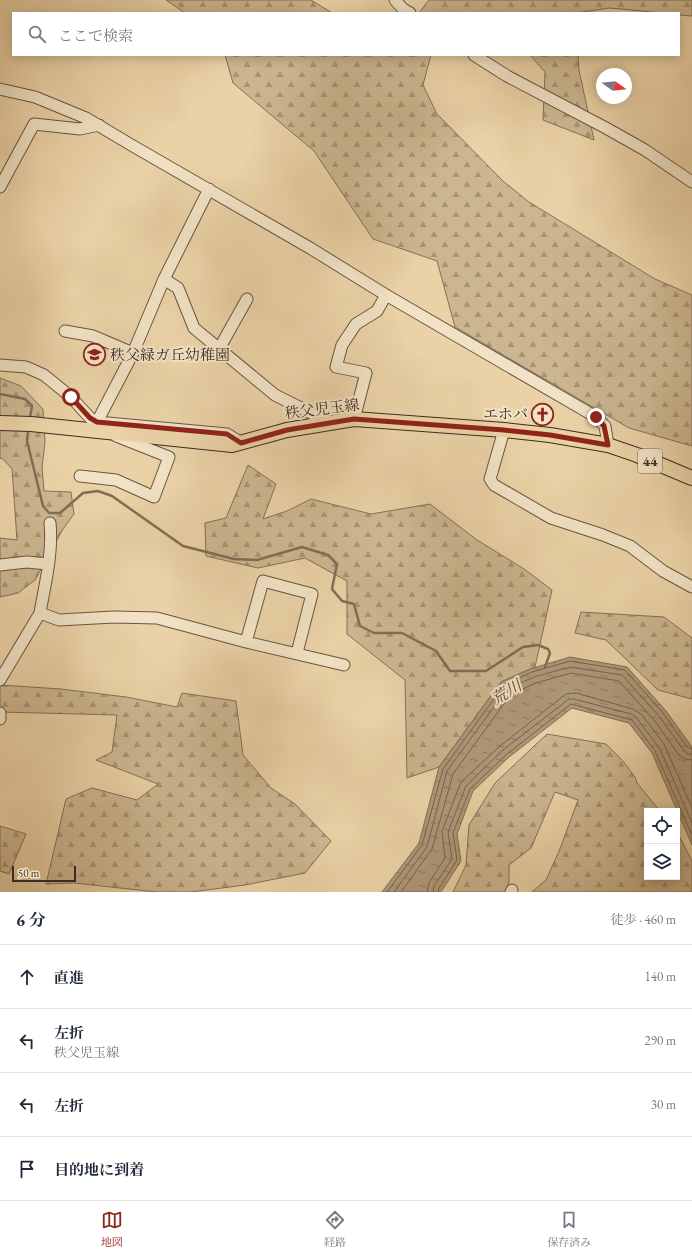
<!DOCTYPE html>
<html lang="ja">
<meta charset="utf-8">
<style>
:root{--surface:#fff;--page:#f2f2f3;--text:#1f2937;--muted:#747a83;--line:#e0e1e3;--accent:#8f2418}
body{margin:0;font-family:"EB Garamond","Noto Serif JP",serif;background:var(--page);color:var(--text)}
.controls{position:absolute;right:12px;bottom:12px;display:grid;overflow:hidden;border-radius:0px;box-shadow:0 2px 10px #0003}
.controls button{width:36px;height:36px;display:grid;place-items:center;padding:0;border:0;border-bottom:1px solid var(--line);background:var(--surface);color:var(--text);font:20px sans-serif}
.compass{position:absolute;left:596px;top:68px;width:36px;height:36px;border-radius:50%;background:var(--surface);box-shadow:0 2px 10px #0003;rotate:105deg}
.scale{position:absolute;left:12px;bottom:10px;width:64px;box-sizing:border-box;padding-left:4px;border:2px solid #3c2b22;border-top:0;font-size:11px;line-height:14px;white-space:nowrap;color:#3c2b22;-webkit-text-stroke:3px #f1e2c5;paint-order:stroke}
.stop{position:absolute;width:12px;height:12px;margin:-9px;border:3px solid #8f2418;border-radius:50%;background:#fff}
.stop.end{background:#8f2418;border-color:#fff;box-shadow:0 1px 4px #0008}
.list{margin:0;padding:0;list-style:none}
h2{display:flex;justify-content:space-between;align-items:center;height:52px;margin:0;padding:0 16px;font-size:17px}
h2 small{font-size:13px;font-weight:400;color:var(--muted)}
.list li{display:grid;grid-template-columns:26px 1fr auto;gap:12px;align-items:center;box-sizing:border-box;height:64px;padding:0 16px;border-top:1px solid var(--line)}
.list b{display:block;font-size:15px;white-space:nowrap}
.list p{margin:0;font-size:13px;white-space:nowrap;color:var(--muted)}
.list em{font-size:13px;font-style:normal;color:var(--muted)}
.icon{flex:none;width:22px;height:22px;fill:none;stroke:currentColor;stroke-width:2;stroke-linecap:round;stroke-linejoin:round}
.map{position:relative;flex:none;width:692px;height:892px;overflow:hidden}
.search{position:absolute;background:var(--surface);box-shadow:0 2px 10px #0003;left:12px;right:12px;top:12px;height:44px;display:flex;align-items:center;gap:10px;box-sizing:border-box;padding:0 14px;border-radius:0px;color:var(--muted);font-size:15px}
.sheet{height:308px;background:var(--surface)}
nav{display:flex;justify-content:space-around;align-items:center;box-sizing:border-box;height:56px;border-top:1px solid var(--line);background:var(--surface);font-size:11px;color:var(--muted)}
nav a{display:grid;justify-items:center;gap:2px}
nav .on{color:var(--accent)}
.map>svg:first-child{display:block}
.forest{fill:url(#forest-firs);stroke:#847059}
.water{fill:url(#water-ripples);stroke:#816d56}
.lines{fill:none;stroke-linecap:round;stroke-linejoin:round}
.shore{stroke:#76624e;stroke-width:1}
.stream{stroke:#816d56;stroke-width:2.5}
.minor-casing{stroke:#685543;stroke-width:13}
.major-casing{stroke:#3c2b22;stroke-width:16}
.minor{stroke:#f1e2c5;stroke-width:11}
.major{stroke:#ead2a6;stroke-width:14}
.route{stroke:#8f2418;stroke-width:5}
.labels{text-anchor:middle;stroke-width:4;stroke-linejoin:round;paint-order:stroke}
.shield{fill:#f1e2c5;stroke:#726253;stroke-width:1}
.shield-label{font-size:14px;font-weight:bold;fill:#3c2b22}
.poi-label{font-size:15px;fill:#3c2b22;stroke:#f1e2c5;text-anchor:start}
.street-label{font-size:15px;fill:#3c2b22;stroke:#f1e2c5}
.water-label{font-size:16px;font-style:italic;fill:#594638;stroke:#f1e2c5}
</style>
<div class="map">
<svg width="692" height="892" viewBox="0 0 692 892">
<defs>
<pattern id="forest-firs" width="22" height="20" patternUnits="userSpaceOnUse"><rect width="22" height="20" fill="#ccb690"/><path d="M5 1l3.5 6h-7zM16 11l3.5 6h-7z" fill="#a79475"/></pattern>
<pattern id="water-ripples" width="26" height="14" patternUnits="userSpaceOnUse"><rect width="26" height="14" fill="#af9979"/><path d="M2 4q2-2 4 0t4 0M15 11q2-2 4 0t4 0" fill="none" stroke="#907d63"/></pattern>
</defs>
<rect width="100%" height="100%" fill="#ead2a6"/>
<filter id="stains"><feTurbulence type="fractalNoise" baseFrequency=".005" numOctaves="4"/><feColorMatrix values="0 0 0 0 .2 0 0 0 0 .09 0 0 0 0 .02 0 0 0 .5 -.17"/></filter>
<radialGradient id="worn" r=".72"><stop offset=".6" stop-color="#630" stop-opacity="0"/><stop offset="1" stop-color="#630" stop-opacity=".3"/></radialGradient>
<path class="forest" d="M166,0H311L332,13H185Z
M429,0H692V16L679,15V13H662L610,8L575,13H419Z
M225,55H431L423,85L437,114L503,181L529,202L655,279L692,295V446L629,428L455,327L437,261L373,239L314,151L233,83Z
M530,55H578L579,70L594,140L543,120L545,72Z
M0,378L21,386L43,409L45,443L42,467L44,491L71,492L74,514L63,529L35,580L18,593L0,597V538L17,540L12,469L3,459L0,458Z
M248,465L276,484L263,519L287,511L311,499L371,514L430,504L477,540L524,569L552,590L535,667L501,682L439,767L407,778L405,680L347,634V581L305,558L258,568L206,556L205,523L226,518Z
M581,612L664,617L692,638V699L658,690L606,640L575,633Z
M0,685L61,689L126,697L177,707L182,693L236,701L243,755L271,788L295,804L331,841L305,873L245,885L191,892H157L74,883L46,884L66,799L92,788L137,800L158,784L96,760L112,752L117,715L0,712Z
M547,734L606,744L623,761L635,777L637,783L660,811H647V877H677V832L692,861V892H532L546,880L560,849L578,800L555,792L531,848L509,865V881L506,892H453L466,865L469,825L495,783Z
M0,826L26,834L9,874L0,871Z"/>
<path class="water" d="M570,657L627,667L666,711L692,747V845L652,753L629,723L572,708L509,757L473,791L457,834L461,861L441,892H382L419,843L439,767L501,682L530,669Z"/>
<g class="lines">
<path class="shore" d="M387,892L422,845L443,769L504,685L532,672L570,661L625,670L663,713L687,747L692,749
M394,892L427,847L447,771L507,689L534,677L570,667L622,675L659,716L684,751L688,754H692
M401,892L432,849L453,774L511,694L536,683L571,673L619,681L654,720L679,755L685,759L692,760
M427,892L429,883L445,858L442,831L461,782L500,746L566,694L576,693L633,709L641,714L664,744L692,808
M433,892L434,886L452,859L448,832L466,786L503,750L569,699H574L631,714L636,717L660,749L692,823
M438,892L439,888L457,860L453,833L470,789L507,754L571,704L632,720L655,751L692,835"/>
<path class="stream" d="M0,394L25,399L32,406L30,417
M28,432L27,441L43,506L49,513H60L83,493L98,491L112,496L183,546L234,559L257,560L302,547L328,555L337,564L332,589L342,601L354,604L360,626L374,633H402L436,651L450,671H486L523,647L538,645L548,649L550,653L545,667"/>
<defs>
<path id="minor" d="M395,0L403,9L410,13
M474,55L507,76L606,128L645,150L692,182
M0,89L35,97L86,118L133,146L310,248L386,295L596,417L605,426L608,445
M0,187L34,124L80,129L99,125
M164,279L178,288L194,328L275,395L329,422
M65,331L93,336L133,353
M219,349L247,299
M0,365L26,367L44,375L71,397L90,418L97,422L227,434L241,443
M354,419L366,373L336,367L342,345L356,324L377,311L386,295
M97,422L133,353L164,279L209,189
M504,430L490,479L494,485L551,518L603,535L630,546L663,571L692,587
M80,476L116,480L154,497L169,457L116,436
M50,523C53,553 45,584 40,613L59,620L114,617L157,618L246,642L344,665
M0,565L27,562L48,564
M246,642L263,581L312,594L297,653
M0,680L40,613
M0,713V719
M511,892L512,890"/>
<path id="major" d="M0,423L31,424L232,445L287,430L354,419L504,430L550,435L608,445L637,455L692,478"/>
</defs>
<use href="#minor" class="minor-casing"/>
<use href="#major" class="major-casing"/>
<use href="#minor" class="minor"/>
<use href="#major" class="major"/>
</g>
<g class="lines">
<path class="route" d="M71,397L90,418L97,422L227,434L241,443L287,430L354,419L504,430L550,435L608,445L604,426L596,417"/>
</g>
<defs>
<symbol id="school-ring" viewBox="-11 -11 22 22"><circle r="9.5" fill="#f1e2c5" stroke="#8f2418" stroke-width="1.5"/><path d="M0-5L7-2L0 1L-7-2ZM-4 1L0 2.5L4 1V4Q0 6-4 4Z" fill="#8f2418"/></symbol>
<symbol id="church-ring" viewBox="-11 -11 22 22"><circle r="9.5" fill="#f1e2c5" stroke="#8f2418" stroke-width="1.5"/><path d="M-1.2-6h2.4v3.5h3.3v2.4h-3.3V6h-2.4V-.1h-3.3v-2.4h3.3Z" fill="#8f2418"/></symbol>
</defs>
<g fill-rule="evenodd">
<use href="#school-ring" x="82" y="342" width="25" height="25"/>
<use href="#church-ring" x="530" y="402" width="25" height="25"/>
</g>
<g class="labels">
<rect class="shield" x="638" y="449" width="24" height="24" rx="3"/>
<g class="shield-label">
<text x="650" y="466">44</text>
</g>
<g class="poi-label">
<text x="110" y="360">秩父緑ガ丘幼稚園</text>
<text x="528" y="419" text-anchor="end">エホバ</text>
</g>
<g class="street-label">
<text transform="translate(322 409) rotate(-7)" y="5">秩父児玉線</text>
</g>
<g class="water-label">
<text transform="translate(506 692) rotate(-32)" y="6">荒川</text>
</g>
</g>
<rect width="100%" height="100%" filter="url(#stains)"/>
<rect width="100%" height="100%" fill="url(#worn)"/>
</svg>
<div class="controls">
<button><svg class="icon" aria-label="locate" viewBox="0 0 24 24"><circle cx="12" cy="12" r="6"/><path d="M12 2v4M12 18v4M2 12h4M18 12h4"/></svg></button>
<button><svg class="icon" aria-label="layers" viewBox="0 0 24 24"><path d="M12 4l9 5-9 5-9-5zM3 14l9 5 9-5"/></svg></button>
</div>
<svg class="compass" viewBox="-18 -18 36 36"><path d="M0-13l5 13h-10z" fill="#e53935"/><path d="M0 13l5-13h-10z" fill="#747a83"/></svg>
<div class="scale">50 m</div>
<div class="stop" style="left:71px;top:397px"></div>
<div class="stop end" style="left:596px;top:417px"></div>
<div class="search"><svg class="icon" aria-label="search" viewBox="0 0 24 24"><circle cx="10" cy="10" r="6"/><path d="M15 15l6 6"/></svg>ここで検索</div>
</div>
<section class="sheet">
<h2>6 分<small>徒歩 · 460 m</small></h2>
<ul class="list">
<li><svg class="icon" aria-label="ahead" viewBox="0 0 24 24"><path d="M12 20V5M6 11l6-6 6 6"/></svg><div><b>直進</b></div><em>140 m</em></li>
<li><svg class="icon" aria-label="left" viewBox="0 0 24 24"><path d="M17 20v-9H6M10 6l-5 5 5 5"/></svg><div><b>左折</b><p>秩父児玉線</p></div><em>290 m</em></li>
<li><svg class="icon" aria-label="left" viewBox="0 0 24 24"><path d="M17 20v-9H6M10 6l-5 5 5 5"/></svg><div><b>左折</b></div><em>30 m</em></li>
<li><svg class="icon" aria-label="arrive" viewBox="0 0 24 24"><path d="M6 21V4h12l-3 4 3 4H6"/></svg><div><b>目的地に到着</b></div></li>
</ul>
</section>
<nav>
<a class="on"><svg class="icon" aria-label="map" viewBox="0 0 24 24"><path d="M3 6l6-2 6 2 6-2v14l-6 2-6-2-6 2zM9 4v14M15 6v14"/></svg>地図</a>
<a><svg class="icon" aria-label="directions" viewBox="0 0 24 24"><path d="M12 3l9 9-9 9-9-9zM9 14v-3h6M13 9l2 2-2 2"/></svg>経路</a>
<a><svg class="icon" aria-label="saved" viewBox="0 0 24 24"><path d="M7 4h10v16l-5-4-5 4z"/></svg>保存済み</a>
</nav>
